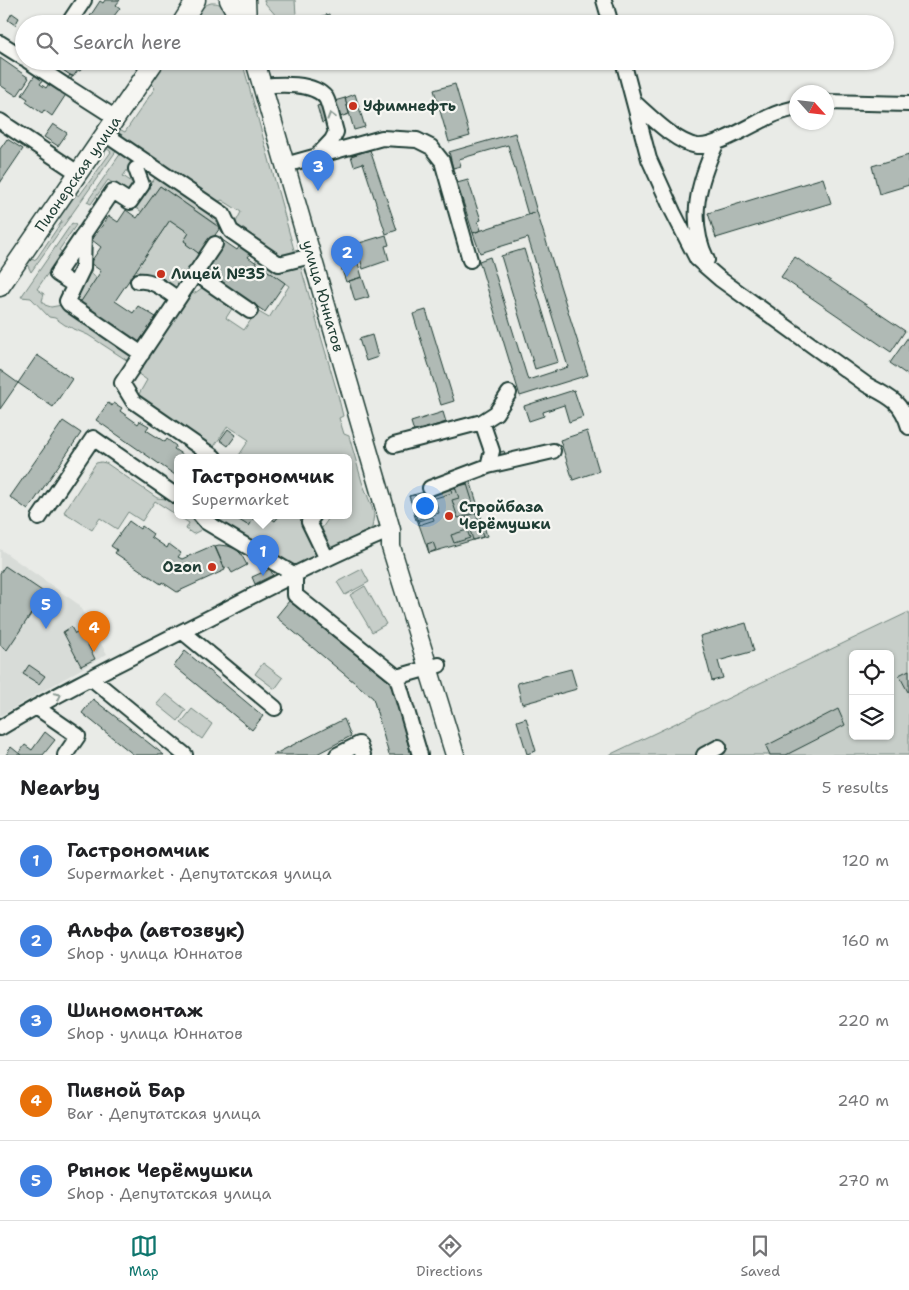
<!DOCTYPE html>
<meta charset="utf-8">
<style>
:root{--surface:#fff;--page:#f2f2f2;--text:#202124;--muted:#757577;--line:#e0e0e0;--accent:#0f766e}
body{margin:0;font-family:"Shantell Sans",sans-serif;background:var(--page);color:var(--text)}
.controls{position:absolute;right:15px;bottom:15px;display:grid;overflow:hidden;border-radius:8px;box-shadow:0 1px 4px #0004}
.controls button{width:45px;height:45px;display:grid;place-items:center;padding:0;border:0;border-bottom:1px solid var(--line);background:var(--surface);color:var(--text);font:25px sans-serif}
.compass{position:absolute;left:789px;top:85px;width:45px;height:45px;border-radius:50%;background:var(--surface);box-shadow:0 1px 4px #0004;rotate:117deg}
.you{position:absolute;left:424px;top:505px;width:18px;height:18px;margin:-12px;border:4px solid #fff;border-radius:50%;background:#1a73e8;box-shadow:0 0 0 8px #1a73e833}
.badge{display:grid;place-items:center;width:32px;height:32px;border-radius:50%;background:var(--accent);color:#fff;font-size:16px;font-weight:700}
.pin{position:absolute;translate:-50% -41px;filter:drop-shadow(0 1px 2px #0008)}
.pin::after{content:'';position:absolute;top:26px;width:18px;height:15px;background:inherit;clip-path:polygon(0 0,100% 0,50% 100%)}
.popup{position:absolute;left:174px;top:454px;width:178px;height:65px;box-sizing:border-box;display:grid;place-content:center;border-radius:8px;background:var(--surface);filter:drop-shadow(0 1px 4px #0005);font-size:16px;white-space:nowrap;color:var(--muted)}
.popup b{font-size:19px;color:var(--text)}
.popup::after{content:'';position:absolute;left:50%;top:100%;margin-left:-10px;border:10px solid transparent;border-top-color:var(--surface)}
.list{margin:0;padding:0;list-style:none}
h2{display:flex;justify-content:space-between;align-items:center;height:65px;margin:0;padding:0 20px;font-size:21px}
h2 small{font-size:16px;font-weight:400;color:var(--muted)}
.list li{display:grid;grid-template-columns:32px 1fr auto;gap:15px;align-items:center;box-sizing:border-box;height:80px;padding:0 20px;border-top:1px solid var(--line)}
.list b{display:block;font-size:19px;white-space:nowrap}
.list p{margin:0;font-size:16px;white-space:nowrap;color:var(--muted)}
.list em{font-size:16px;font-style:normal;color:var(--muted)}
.icon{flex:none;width:28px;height:28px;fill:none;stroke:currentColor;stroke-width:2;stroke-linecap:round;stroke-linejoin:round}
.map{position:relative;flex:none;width:909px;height:755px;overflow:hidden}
.search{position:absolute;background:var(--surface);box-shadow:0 1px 4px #0004;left:15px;right:15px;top:15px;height:55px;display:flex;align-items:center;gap:12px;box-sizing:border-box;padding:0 18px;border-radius:28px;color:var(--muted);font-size:19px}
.sheet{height:465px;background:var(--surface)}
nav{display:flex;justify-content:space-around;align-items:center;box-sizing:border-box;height:70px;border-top:1px solid var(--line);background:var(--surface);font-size:14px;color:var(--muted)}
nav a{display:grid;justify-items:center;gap:2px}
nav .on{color:var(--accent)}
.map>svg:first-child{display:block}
.built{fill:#d8dcd8}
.green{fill:#c7cec9;stroke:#73867e;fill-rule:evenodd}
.building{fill:#b0bab5;stroke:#1f3d34}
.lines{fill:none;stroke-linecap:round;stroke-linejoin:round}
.minor-casing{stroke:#1f3d34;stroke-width:18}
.major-casing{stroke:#1f3d34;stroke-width:21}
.minor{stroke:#f6f6f2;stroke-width:14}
.major{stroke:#f6f6f2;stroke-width:18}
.oneway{stroke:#8a9a93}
.poi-dot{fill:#c8321e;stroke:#f6f6f2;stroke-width:2}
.labels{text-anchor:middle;stroke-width:4.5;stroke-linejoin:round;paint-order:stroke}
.poi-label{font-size:15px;font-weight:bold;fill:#1f3d34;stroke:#f6f6f2;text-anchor:start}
.street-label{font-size:15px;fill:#1f3d34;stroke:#f6f6f2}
</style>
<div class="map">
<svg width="909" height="755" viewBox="0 0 909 755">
<rect width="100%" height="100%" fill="#e9ebe7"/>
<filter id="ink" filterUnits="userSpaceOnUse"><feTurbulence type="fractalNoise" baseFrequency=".02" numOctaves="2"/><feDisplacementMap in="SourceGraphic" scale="10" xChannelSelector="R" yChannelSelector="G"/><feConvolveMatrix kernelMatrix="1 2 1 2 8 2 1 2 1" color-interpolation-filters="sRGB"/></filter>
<g filter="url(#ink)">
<path class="built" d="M0,549L78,604L107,654L0,716Z"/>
<path class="green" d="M264,0H295L296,15L286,21L278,18L265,3Z
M211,3C225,2 228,12 232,24H189C196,15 200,6 211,3Z
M163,61H242L296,257L282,260L234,226L241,212L222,200L213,204L116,135L117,128L125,132L155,88L149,82Z
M111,144L119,147L31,272L27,264V258L34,260L37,258L62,221L55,216L72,192L79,196L111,152L104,146Z
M123,150L135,159L123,176L138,186L131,195L108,180L91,204L87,202Z
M158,174L223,218L218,226L160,186L142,212L132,205L147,189Z
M170,220L189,233L184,241L187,243L186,244L201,255L176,292L136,270Z
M72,223L76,225L59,250L67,256L54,274L48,273L37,289L44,294L42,301L45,305L51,307L62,305L136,355L131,363L88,335L65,325L55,318L49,317L31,298L21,297Z
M260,255L298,264L301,268L338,395L343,416L339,418L344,434L349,436L362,482L372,507L374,514L372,528L333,549L325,547L315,557L295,567L207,515H231L249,526L256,515H266L275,521L280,515H302L304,523L312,530L322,528L331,515H348V457H238L249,440L228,426L213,448L140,398L139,394L147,380L134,371L188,294L195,293L206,285L233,307L226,318L244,330L257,311L269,318L289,286L255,262Z
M87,271L97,278L80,303L138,343L143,336L147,340L141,350L73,303Z
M101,462L106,463L157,498L166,499L178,507V515H194L199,521L201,530L193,534L186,529L189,523L155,501L142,521L128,512L117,529L100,518L92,530L64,512L96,463Z
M362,569L369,582L345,595L337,582Z
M365,586L386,624L372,632L350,595Z
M909,612V755H609ZM853,654H890V736H853Z
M263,663L283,678L275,689L255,674Z
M166,694L186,710L178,721L157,704Z
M192,709L212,724L202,739L181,723Z"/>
<path class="building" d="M105,0H120L116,5L120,8L114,16L117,18L113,24H85L100,1L103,3Z
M12,13L19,18L15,25L8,20Z
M329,14L332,24H299Z
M0,58L29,78L17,96L0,85Z
M60,61H84L83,63L85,64L80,71L78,70L73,77L60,68L63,63Z
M35,75L43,80L40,84L46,88L50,82L60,89L70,75L73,76L63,90L67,93L52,116L44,110L42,113L26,102L28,99L22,95Z
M455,84L470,136L449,142L434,90Z
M355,94L365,127L354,130L345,98Z
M345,98L349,114L322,123L317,106Z
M53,124L67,133L58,146L44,137Z
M515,133L537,212L528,215L508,145L459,159L461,166L453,168L449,152Z
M7,139L23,149L0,183V149Z
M370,150L397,230L386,234L363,163L354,166L351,156Z
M909,155V185L879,194L872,166Z
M823,178L831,203L716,238L708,213Z
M468,180L481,220L478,221L481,230L473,233L457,183Z
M160,186L220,228L215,235L237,250L241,244L252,252L248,257L285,283L265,312L206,271L222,248L211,241L201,255L186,244L187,243L184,241L189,233L170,220L115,301L133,313L138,306L156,317L138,343L80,303L101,271L90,263L101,247L92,240L109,216L118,222L126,210L137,218Z
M537,212L588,375L520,396L479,261L490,257L528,380L568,367L528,238L480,253L473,233Z
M386,235L389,245L385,246L389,260L363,269L356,244Z
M524,249L558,362L535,369L501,256Z
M354,250L362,277L346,282L337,255Z
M795,257L905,331L891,352L781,277Z
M362,277L369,297L355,301L349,281Z
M426,310L454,401L441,405L413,314Z
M372,335L378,357L366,361L359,339Z
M908,337H909V376L890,363Z
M37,355L72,379L53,407L18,383Z
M0,370L18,383L0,409Z
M574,390L583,417L569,422L564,405L543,412L544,416L529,421L524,406Z
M108,403L112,406L114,403L122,408L120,411L138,424L140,421L149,426L146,430L165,442L167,439L176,446L174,449L186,457H178V477L96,420Z
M443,412L446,422L414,432L411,422Z
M63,421L81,433L28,510L10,497Z
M228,429L236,435L228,446L220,440Z
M587,431L599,471L573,480L560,440Z
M504,451L506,457L495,460L493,454Z
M470,480L487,536L429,553L409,496Z
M467,484L476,513L458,518L452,500L459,498L455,487Z
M450,486L452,493L419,503L417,497Z
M415,495L417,501L411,502L409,496Z
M436,503L439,513L430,516L427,506Z
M425,507L428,516L416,520L413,511Z
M476,513L483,537L473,540L466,516Z
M231,515H256L249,526Z
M266,515H280L275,521Z
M433,517L434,520L419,525L418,521Z
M129,521L140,529L142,526L153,534L151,537L167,548L169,544L181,553L178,557L182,559L214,545L225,570L177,592L162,582L161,584L115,553L117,550L111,546Z
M467,530L470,538L454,543L451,535Z
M433,542L436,550L429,553L427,544Z
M219,545L228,546L236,549L241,554L247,565L232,573L229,568L224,567L215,546Z
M5,566L45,593L7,650L0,645V573Z
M270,569L273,575L255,584L252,577Z
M289,601L392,684L411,755H389L373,698L276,617Z
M746,623L754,651L718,661L723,678L712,681L700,636Z
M71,627L75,634L81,631L95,659L81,666L63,632Z
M185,651L263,716L252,730L174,666Z
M29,665L45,676L39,684L23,674Z
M571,669L577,689L522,704L517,683Z
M909,670V691L908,692L899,675Z
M93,699L164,755H134L82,713Z
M838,709L845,725L786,755H770L766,746Z
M526,718L536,751L527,754L517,721Z
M344,719L351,736L315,755H273Z
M45,732L55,740L43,755H22L19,753L25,745L32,750Z
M11,747L21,755H6Z"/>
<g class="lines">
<defs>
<path id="minor" d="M604,0L611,24
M68,24L84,0
M0,43L24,58
M28,61L63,84
M623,61L649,159L673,212L697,259L720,279L867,385C890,397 901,401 909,427
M66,86L116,118
M263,86C279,84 314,82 326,98C330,105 333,123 336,132L332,140L317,156
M826,102L909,104
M635,103C650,116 676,143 697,146C715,148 753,124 771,116C779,112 788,110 796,108
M0,121L78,173
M105,134L223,214L231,231L279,264L311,256
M285,165L382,138L417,140L431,147L442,161L470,260
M84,233L83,268L67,301L69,304L142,354
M707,260C687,220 699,181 716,144
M195,273L250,311
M138,281C153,279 166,291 178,299
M74,285L57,274L113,191L130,202L142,185L136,169
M482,422L492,451L488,466
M394,445L482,422L496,413L509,393
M214,457L133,401L122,383L215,244
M430,488L488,466L553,451
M200,515L206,522L295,575V595L397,677L439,665
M314,515L309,522L327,559
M39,518L93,438L178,497
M183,632L275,708
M397,677L420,755
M91,678L185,755
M36,707L78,736L65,755
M0,728C63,690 130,658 195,625C260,592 324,558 391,530
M337,755L359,744L363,755
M704,755L719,747"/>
<path id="major" d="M229,0L242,24
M246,0L247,24
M181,24L196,0
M255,61L381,495L391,530V547L455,755
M0,287L155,61"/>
</defs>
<use href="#minor" class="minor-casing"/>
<use href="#major" class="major-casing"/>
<use href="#minor" class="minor"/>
<use href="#major" class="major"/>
</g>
<defs><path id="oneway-chevron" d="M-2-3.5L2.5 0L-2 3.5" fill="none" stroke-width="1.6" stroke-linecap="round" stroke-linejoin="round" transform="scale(1.25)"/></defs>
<g class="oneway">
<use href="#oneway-chevron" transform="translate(331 116) rotate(-106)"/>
<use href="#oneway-chevron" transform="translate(58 696) rotate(-27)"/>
</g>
</g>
<g class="poi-dot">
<circle cx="353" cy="106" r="5"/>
<circle cx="161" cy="274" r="5"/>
<circle cx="449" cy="516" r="5"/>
<circle cx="212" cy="567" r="5"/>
</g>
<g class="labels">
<g class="poi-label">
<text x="363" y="111">Уфимнефть</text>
<text x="171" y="279">Лицей №35</text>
<text x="459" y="512">Стройбаза<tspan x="459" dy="17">Черёмушки</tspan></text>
<text x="202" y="572" text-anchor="end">Ozon</text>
</g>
<g class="street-label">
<text transform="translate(78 174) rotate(-55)" y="5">Пионерская улица</text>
<text transform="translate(323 296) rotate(74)" y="5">улица Юннатов</text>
</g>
</g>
</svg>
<div class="controls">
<button><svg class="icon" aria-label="locate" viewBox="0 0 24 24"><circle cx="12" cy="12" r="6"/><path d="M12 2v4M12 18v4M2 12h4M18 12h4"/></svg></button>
<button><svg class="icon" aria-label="layers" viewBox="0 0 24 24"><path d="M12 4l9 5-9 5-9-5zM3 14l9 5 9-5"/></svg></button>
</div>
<svg class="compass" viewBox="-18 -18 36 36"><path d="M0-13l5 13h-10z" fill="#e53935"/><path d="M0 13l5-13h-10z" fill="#757577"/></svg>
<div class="you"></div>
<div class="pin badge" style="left:263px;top:576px;background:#3f7fe0">1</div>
<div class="popup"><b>Гастрономчик</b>Supermarket</div>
<div class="pin badge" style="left:347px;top:277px;background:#3f7fe0">2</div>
<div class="pin badge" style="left:318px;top:191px;background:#3f7fe0">3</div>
<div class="pin badge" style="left:94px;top:652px;background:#e8710a">4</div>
<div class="pin badge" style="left:46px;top:629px;background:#3f7fe0">5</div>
<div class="search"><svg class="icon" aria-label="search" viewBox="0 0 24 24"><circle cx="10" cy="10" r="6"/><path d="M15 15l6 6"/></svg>Search here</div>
</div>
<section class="sheet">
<h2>Nearby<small>5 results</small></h2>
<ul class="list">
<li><span class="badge" style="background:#3f7fe0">1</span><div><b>Гастрономчик</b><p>Supermarket · Депутатская улица</p></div><em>120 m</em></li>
<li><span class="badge" style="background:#3f7fe0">2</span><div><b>Альфа (автозвук)</b><p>Shop · улица Юннатов</p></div><em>160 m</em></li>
<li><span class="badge" style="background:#3f7fe0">3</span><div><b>Шиномонтаж</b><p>Shop · улица Юннатов</p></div><em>220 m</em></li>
<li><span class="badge" style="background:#e8710a">4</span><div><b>Пивной Бар</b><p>Bar · Депутатская улица</p></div><em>240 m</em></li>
<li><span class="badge" style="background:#3f7fe0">5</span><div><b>Рынок Черёмушки</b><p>Shop · Депутатская улица</p></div><em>270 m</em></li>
</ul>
</section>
<nav>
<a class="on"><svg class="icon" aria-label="map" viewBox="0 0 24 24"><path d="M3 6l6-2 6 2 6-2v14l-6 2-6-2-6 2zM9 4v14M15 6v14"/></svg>Map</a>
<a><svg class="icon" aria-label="directions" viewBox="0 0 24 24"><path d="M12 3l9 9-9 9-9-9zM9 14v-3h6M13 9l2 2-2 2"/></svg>Directions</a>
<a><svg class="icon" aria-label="saved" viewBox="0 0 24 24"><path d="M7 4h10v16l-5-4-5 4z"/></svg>Saved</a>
</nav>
